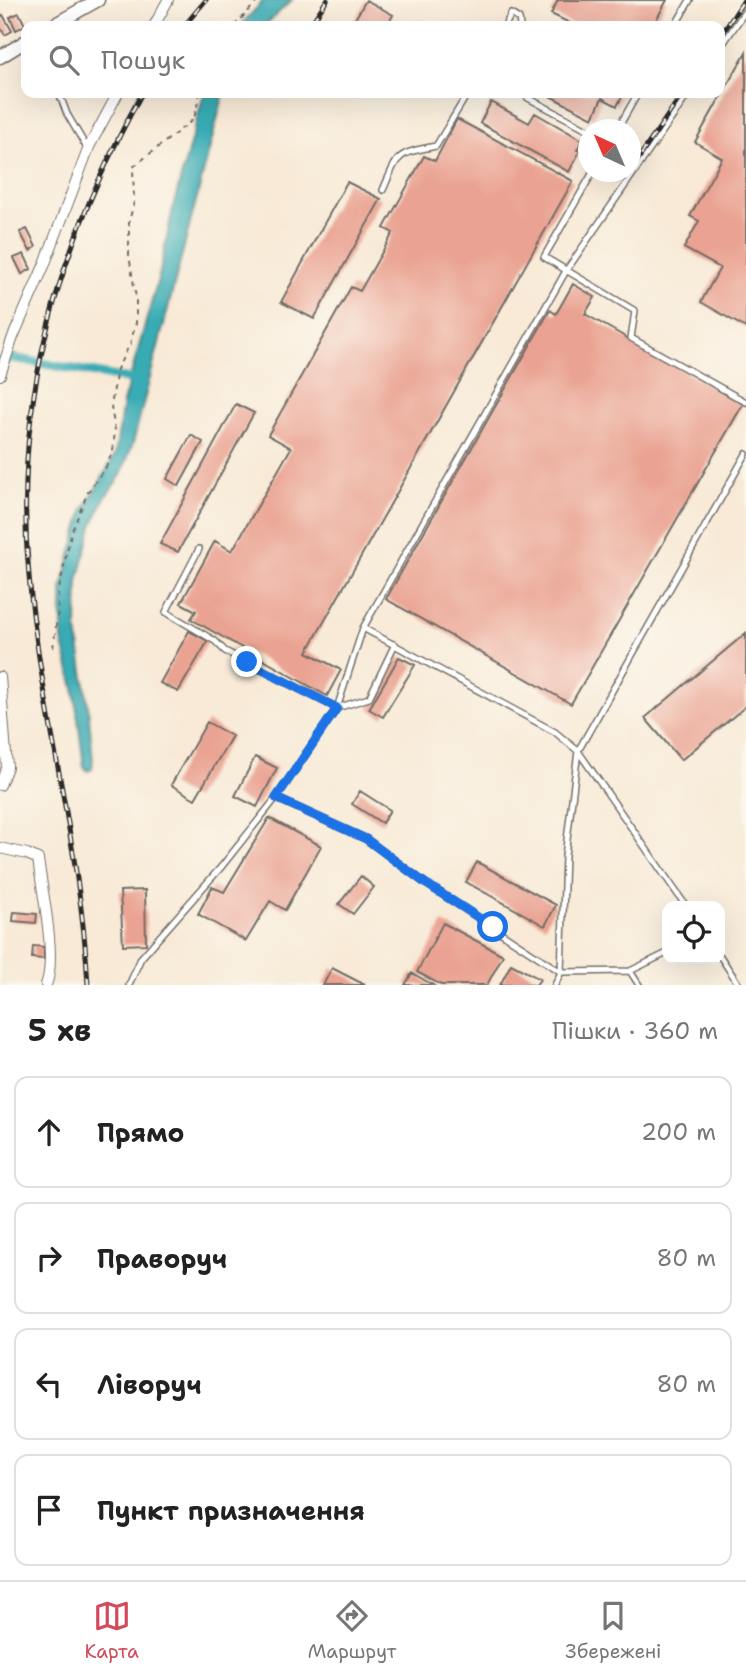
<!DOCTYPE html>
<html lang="uk">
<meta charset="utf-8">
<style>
:root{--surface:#fff;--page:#f6f6f6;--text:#222;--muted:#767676;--line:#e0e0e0;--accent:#d1495b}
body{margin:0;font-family:"Shantell Sans",sans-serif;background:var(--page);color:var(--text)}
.controls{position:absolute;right:21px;bottom:21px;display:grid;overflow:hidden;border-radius:14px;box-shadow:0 7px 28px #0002}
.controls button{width:63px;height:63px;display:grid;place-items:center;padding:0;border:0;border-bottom:2px solid var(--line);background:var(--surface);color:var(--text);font:35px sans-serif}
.compass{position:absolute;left:578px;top:119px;width:63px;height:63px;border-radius:50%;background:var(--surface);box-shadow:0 7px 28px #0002;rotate:316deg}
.stop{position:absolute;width:21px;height:21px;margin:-16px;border:5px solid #1a73e8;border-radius:50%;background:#fff}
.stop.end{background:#1a73e8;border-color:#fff;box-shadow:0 2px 7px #0008}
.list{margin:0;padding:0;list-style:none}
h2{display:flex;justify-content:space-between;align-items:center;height:91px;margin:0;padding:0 28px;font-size:30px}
h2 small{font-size:23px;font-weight:400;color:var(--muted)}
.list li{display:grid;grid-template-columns:46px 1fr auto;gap:21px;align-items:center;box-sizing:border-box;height:112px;margin:0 14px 14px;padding:0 14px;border:2px solid var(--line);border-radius:14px}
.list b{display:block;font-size:26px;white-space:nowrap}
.list em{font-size:23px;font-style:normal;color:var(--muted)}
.icon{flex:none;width:38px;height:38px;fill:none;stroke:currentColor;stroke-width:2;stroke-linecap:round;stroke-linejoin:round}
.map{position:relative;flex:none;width:746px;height:985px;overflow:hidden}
.search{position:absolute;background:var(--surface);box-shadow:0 7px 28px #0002;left:21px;right:21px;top:21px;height:77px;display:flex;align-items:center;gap:18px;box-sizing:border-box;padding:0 24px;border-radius:14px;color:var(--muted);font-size:26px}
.sheet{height:595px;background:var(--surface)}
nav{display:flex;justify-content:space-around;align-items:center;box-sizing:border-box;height:98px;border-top:2px solid var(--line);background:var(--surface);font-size:19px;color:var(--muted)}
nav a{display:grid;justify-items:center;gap:4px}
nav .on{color:var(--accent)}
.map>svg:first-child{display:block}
.water{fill:#39abb4;stroke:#326b70;stroke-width:2}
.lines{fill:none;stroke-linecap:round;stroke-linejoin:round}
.canal{stroke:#39abb4;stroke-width:9}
.building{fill:#eaa392}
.service-casing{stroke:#736e67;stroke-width:8}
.minor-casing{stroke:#736e67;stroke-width:12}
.tertiary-casing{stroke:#736e67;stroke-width:15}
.path{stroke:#736e67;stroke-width:2;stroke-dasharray:5 5;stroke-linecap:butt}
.service{stroke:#fff;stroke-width:5}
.minor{stroke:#fff;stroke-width:10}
.tertiary{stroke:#fff;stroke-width:12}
.rail-casing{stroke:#2b2b2b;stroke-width:5}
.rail{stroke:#fbf7ec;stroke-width:2.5;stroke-dasharray:8;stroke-linecap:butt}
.route{stroke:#1a73e8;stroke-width:9}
</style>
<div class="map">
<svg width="746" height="985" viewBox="0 0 746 985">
<rect width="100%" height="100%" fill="#fbf7ec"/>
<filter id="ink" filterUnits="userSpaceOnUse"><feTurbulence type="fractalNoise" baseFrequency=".0143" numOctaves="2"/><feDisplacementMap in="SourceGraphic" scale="14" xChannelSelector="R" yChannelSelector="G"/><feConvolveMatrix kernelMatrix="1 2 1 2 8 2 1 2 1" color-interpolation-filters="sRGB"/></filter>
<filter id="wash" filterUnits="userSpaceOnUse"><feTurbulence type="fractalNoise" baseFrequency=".00686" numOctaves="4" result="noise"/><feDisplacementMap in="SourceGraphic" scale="28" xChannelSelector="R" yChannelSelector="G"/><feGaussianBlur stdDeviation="1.57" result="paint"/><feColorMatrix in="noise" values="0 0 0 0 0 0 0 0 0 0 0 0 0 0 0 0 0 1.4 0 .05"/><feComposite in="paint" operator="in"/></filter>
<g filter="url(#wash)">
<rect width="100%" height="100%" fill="#f8ead7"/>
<path class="water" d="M264,0H292L264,26H240Z
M204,93H224L133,443L121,475L104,499L92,526L78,581L77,630L88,705L93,760L92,769L88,771L84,767L74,688L62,640V587L84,509L115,455L123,403L160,272L173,207Z"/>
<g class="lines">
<path class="canal" d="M2,361L13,358L139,381"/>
</g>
<g id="blocks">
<path class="building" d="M366,0L393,15L387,26H351Z
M558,0H667L653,26H571L572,24L551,14Z
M19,13L25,25L16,30L10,17Z
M3,15L12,31L5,35L0,27V17Z
M746,52V328L701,302L720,268L684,248L699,221L690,216L722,158L695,142Z
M544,93H624L617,106L602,98L593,118Z
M491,102L529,123L535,113L582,140L577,150L580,151L569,172L480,123Z
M457,119L573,181L307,652L341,670L327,696L191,619L196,611L181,603L215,541L232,551L291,448L268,435L351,287L360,291L393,233L384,228L424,156L435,161Z
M347,182L381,199L314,319L281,302Z
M27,229L36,247L30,251L20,232Z
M24,254L31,269L22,274L14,258Z
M573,284L595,297L585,314L743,404L571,704L386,599L550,310L556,314Z
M236,404L254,413L178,552L160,544Z
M191,435L203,442L179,486L167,479Z
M189,631L208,641L178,692L160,683Z
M746,633V706L681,760L645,718Z
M399,657L415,665L383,717L369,709Z
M207,722L232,736L195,799L171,785Z
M255,757L277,768L257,807L235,796Z
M360,791L390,810L382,823L352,804Z
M269,818L321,846L285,910L270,901L246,941L198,914L212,887L224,892Z
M477,862L556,905L545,926L466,882Z
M361,876L374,887L353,914L339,904Z
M145,890L146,944L123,945L120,891Z
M14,912L37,914L36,923L13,921Z
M443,923L503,955L487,985H441L417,972Z
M33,946L44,947V959L32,958Z
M511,964L540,979L536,985H500Z
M332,968L365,985H323Z
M412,973L433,985H405Z"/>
</g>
</g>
<g filter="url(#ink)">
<use href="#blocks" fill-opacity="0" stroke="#736e67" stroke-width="2"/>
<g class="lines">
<defs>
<path id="service" d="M505,26L511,14L519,19L520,26
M675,26L690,0
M720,48L746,10
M59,93L67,114L88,150
M524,93L528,98L589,130
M617,130L638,93
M593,172L544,257L635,311L631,338L746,402
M383,190C399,153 396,154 436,146L468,93
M199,549L166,612L215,641L225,651L337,708L369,698L395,644
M363,628L555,732L578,751L565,856L561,972L555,985
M686,906L578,751L746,454
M667,953L630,971L561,972L425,883L366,839L276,798L337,708L363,628L566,271L689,93
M720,956L739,985
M630,971L639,985
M129,985L141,958L222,866L276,798"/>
<path id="minor" d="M154,26L168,0
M0,375L13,337L44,266L89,147L118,93
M0,677L7,767L0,785
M0,848L27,854L38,859C42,891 57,957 46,985"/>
<path id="tertiary" d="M52,26L98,0
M0,57L26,41"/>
</defs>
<use href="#service" class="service-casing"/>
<use href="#minor" class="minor-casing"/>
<use href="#tertiary" class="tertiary-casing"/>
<path class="path" d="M234,26L259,0
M53,648L58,612V594L71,533L88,492L106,467L113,451L115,430L111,407L117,369L130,344L136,323V298L129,255V222L134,202L133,167L194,119L200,93"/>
<use href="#service" class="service"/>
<use href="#minor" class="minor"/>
<use href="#tertiary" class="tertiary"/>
<defs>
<path id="rail" d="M313,21L327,0
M184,26L206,0
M720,37L744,0
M632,168L683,93
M88,985C81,847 41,713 29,576C12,400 59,245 142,93"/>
</defs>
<use href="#rail" class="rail-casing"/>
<use href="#rail" class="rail"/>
</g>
</g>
<g class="lines" filter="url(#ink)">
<path class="route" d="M247,662L337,708L276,798L366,839L425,883L493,927"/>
</g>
</svg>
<div class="controls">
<button><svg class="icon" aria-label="locate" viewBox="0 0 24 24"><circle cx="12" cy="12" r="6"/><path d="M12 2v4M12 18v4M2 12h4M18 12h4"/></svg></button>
</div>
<svg class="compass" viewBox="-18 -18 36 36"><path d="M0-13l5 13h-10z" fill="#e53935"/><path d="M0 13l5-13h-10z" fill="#767676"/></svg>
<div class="stop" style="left:493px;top:927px"></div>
<div class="stop end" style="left:247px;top:662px"></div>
<div class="search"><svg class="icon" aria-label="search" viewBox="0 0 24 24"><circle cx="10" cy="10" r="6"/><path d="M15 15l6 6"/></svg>Пошук</div>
</div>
<section class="sheet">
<h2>5 хв<small>Пішки · 360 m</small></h2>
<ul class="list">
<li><svg class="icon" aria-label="ahead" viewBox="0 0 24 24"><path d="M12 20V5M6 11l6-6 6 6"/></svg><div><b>Прямо</b></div><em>200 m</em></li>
<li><svg class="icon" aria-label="right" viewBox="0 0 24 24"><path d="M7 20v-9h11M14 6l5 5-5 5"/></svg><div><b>Праворуч</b></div><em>80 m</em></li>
<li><svg class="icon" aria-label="left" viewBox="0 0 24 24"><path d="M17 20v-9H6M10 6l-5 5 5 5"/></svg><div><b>Ліворуч</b></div><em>80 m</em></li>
<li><svg class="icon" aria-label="arrive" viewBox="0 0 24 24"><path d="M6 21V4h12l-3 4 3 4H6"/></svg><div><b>Пункт призначення</b></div></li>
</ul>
</section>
<nav>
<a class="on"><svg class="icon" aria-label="map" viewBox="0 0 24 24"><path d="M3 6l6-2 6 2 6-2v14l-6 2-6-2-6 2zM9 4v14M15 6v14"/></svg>Карта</a>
<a><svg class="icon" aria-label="directions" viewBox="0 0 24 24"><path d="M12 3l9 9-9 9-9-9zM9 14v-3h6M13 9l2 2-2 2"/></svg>Маршрут</a>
<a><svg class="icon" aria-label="saved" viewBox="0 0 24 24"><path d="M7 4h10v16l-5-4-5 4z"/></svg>Збережені</a>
</nav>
